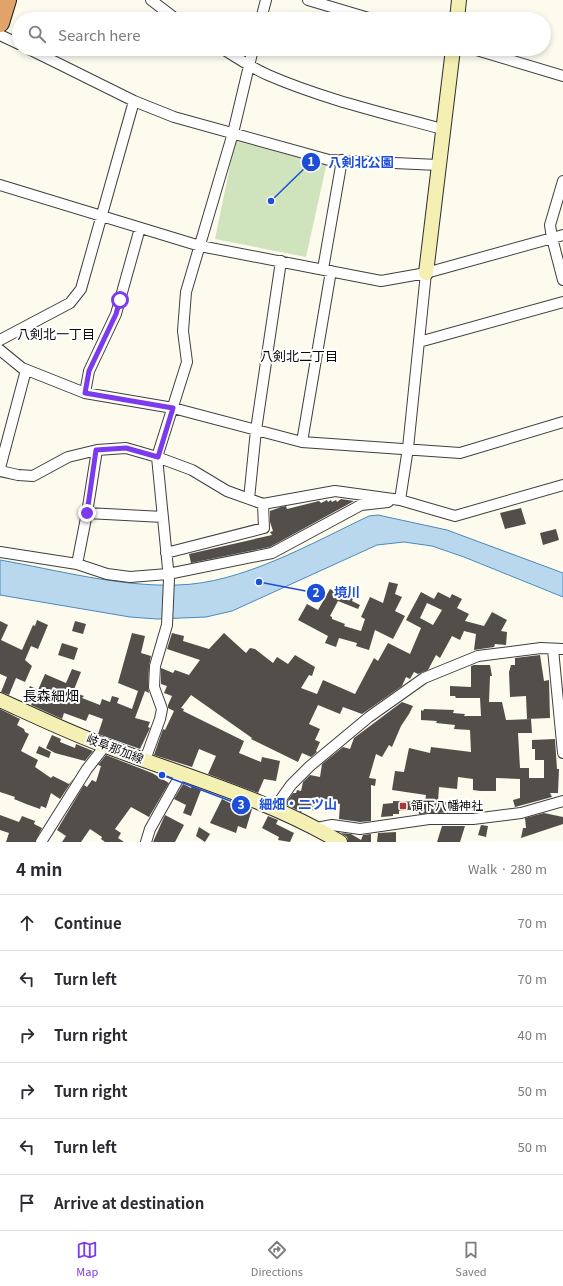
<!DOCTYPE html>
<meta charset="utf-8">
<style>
:root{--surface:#fff;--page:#f2f2f3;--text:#2b2b33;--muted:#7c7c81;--line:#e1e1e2;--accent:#7c3aed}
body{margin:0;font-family:Georgia,"Noto Sans JP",serif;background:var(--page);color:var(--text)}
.stop{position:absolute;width:12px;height:12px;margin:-9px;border:3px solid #7c3aed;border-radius:50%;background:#fff}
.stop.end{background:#7c3aed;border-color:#fff;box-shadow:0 1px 4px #0008}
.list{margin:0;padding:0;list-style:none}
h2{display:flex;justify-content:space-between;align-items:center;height:52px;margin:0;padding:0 16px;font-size:17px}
h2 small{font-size:13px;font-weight:400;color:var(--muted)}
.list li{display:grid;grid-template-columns:26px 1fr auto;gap:12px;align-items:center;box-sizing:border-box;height:56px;padding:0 16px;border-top:1px solid var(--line)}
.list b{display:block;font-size:15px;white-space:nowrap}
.list em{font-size:13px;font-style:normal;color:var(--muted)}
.icon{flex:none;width:22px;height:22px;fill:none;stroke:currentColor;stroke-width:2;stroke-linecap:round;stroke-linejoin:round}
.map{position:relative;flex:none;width:563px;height:842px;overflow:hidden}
.search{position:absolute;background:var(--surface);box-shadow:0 2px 6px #0003;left:12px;right:12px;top:12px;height:44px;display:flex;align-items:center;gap:10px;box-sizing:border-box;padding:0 14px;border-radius:22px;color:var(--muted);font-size:15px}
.sheet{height:388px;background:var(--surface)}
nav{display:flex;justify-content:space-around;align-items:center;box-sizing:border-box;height:56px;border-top:1px solid var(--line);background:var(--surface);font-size:11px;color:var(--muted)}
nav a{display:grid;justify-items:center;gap:2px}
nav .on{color:var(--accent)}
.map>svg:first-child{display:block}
.green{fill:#cfe3bc}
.water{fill:#bad8ed;stroke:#4a8abb}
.building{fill:#544e4a;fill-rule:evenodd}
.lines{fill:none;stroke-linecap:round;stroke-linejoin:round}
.street-casing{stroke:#3f3f3f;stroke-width:12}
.secondary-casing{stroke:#2e2e2e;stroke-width:16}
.highway-casing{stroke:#1d1d1d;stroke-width:20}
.street{stroke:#fff;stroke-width:10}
.secondary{stroke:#f4efb2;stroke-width:14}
.highway{stroke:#e0a468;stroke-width:18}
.route{stroke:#7c3aed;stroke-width:5}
.poi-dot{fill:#a93839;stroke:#fff;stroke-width:1.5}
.labels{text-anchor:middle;stroke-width:4;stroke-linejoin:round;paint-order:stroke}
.street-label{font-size:12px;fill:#0c0c0c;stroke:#fff}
.poi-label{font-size:12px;fill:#0c0c0c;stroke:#fff;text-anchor:start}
.neighbourhood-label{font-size:13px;fill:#0c0c0c;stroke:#fff}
.quarter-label{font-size:14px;fill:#0c0c0c;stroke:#fff}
.leader{fill:none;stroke:#1d4ed8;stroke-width:1.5}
.callout-dot{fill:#1d4ed8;stroke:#fff;stroke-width:1.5}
.mark-label{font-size:12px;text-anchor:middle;font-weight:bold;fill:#fff}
.callout-label{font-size:13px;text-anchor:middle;font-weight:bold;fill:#1d4ed8;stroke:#fff;stroke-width:4;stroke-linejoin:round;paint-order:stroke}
</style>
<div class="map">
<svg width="563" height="842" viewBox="0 0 563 842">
<rect width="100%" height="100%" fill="#fdfaee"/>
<path class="green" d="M236,137L327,162L306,257L215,239Z"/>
<path class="water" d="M378,515L447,530L563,573V597L464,557L432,546L404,542L377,545L232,611L206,617L157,619L130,617L0,595V560C57,570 119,587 177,585C241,584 312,543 369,516Z"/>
<path class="building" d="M341,499L354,501L270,547L191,563L189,554L272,535L270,532L273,531L270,522V511L281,507L286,506L287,509L319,501L321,503L327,500L328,502L331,500L332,502L336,500L337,502Z
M521,508L526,524L505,529L500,513Z
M556,529L559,540L543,545L540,533Z
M389,582L398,584L395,594L402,597L395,611L405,616L393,639L375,630L369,650L356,646L357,643L339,638L336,647L325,643L328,636L298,620L307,604L318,610L330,589L342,595L344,589L355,592L352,601L360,605L358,609L338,601L330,616L332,617V619L345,624L344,626L361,631L365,619L361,617L370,597L383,603Z
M421,592L434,599L438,592L450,598L452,594L462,599L457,608L469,614L465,621L484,626L492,612L507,620L501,631L507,632L506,645L495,644L494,647L474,650L476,634L464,631L460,640L452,636L440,658L436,655L428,670L418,674L414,672L410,679L406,677L402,686L362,714L343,707L340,714L318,705L309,724L320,729L315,740L320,742L316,751L317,752L311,757L302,753L298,762L251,739L252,738L191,695L181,708L184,709L183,711L244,741L239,753L261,762L262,757L280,761L276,781L264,779L258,793L208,774L216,756L199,749L192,767L154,755L163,729L165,730L174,711L168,708V705L172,696L164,693L167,686L161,684V668L173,673L175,670L189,675L200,660L167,649L172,633L184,636L183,641L209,649L224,633L246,653L250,648L255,649L273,663L277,657L288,664L295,655L315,667L312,676L309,675L301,688L317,694L323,680L355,694L374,658L378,661L388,643L410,654L421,628L406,620ZM427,603L442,610L433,625L420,618Z
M37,620L48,625L38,649L31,646L25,660L32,666L25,682L16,678L9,695L1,692L7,677L0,674V621L8,625L1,640L22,650L33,625L35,626Z
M75,621L86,624L83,634L72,631Z
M132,633L145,636L141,653L151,656L149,666L148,687L149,693L145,691L135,718L150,722L148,727L150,728L140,749L98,734L103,719L89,714L86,721L64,713L62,719L31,705L33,701L25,698L30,686L38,690L45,674L66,683L72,669L81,672L73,692L84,696L82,698L100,705L102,699L110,702L112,696L119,698L117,703L132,709L138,691L118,683Z
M62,643L78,648L74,660L58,655Z
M540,655L544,681L549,680L550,718L527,719L526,696L510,697L509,672L511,665H515V658Z
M474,665H490L492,676H490L489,702H502L506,720L531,719L532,733H518L520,768H529V778H544V760H535V749H532V740L555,739L557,769H559L558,793H550L552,797L515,807L513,800L520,798V779L496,778V791H480L473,790V779L458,777L457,789L439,787L438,802H456V812L419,814L418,809L399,811V814H393V816L381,817L383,804L393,803V801L425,802L426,795L392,790L395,771L404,772L409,748L430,753L431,747L471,752L470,730L454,729L455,725L436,723L437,721L421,720V710L423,711L424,709L454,710L453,713L465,714L464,716H481L480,698H456L455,696H450V686L471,687V666Z
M402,702L413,706L409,714L401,726L392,747L389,745L382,757L376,754L369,778L376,779L375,786L371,785V821L360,822L339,819L340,804L320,799L316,811L303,808L301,812L285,804L293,793H296L297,790L301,791L303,782L310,775L320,777L322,764L343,747L350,749L354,738Z
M0,709L20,719L17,725L24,729L25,732L29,734L21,751L38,760L35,767L51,778L53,776L69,784L74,778L60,799L51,793L46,808L41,806L40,809L26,804L14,799L15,797L0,792Z
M52,735L61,739L60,742L75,748L76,744L93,751L85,761L55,753L46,748Z
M39,746L51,752L49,758L36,753Z
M106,755L152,773L169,783L149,817L131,807L115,829L121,833L118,838L124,842H105L101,839L102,837L90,829L81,842H62L66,836L57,830L84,785L87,787L92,780L96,782L101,766L98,765Z
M183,784L191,788L192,786L201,790L191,816L183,813L186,805L174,799Z
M222,799L236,806L237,803L252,809L246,829L238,826L236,833L210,823Z
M544,813L563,817V824L521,838L523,828H526L525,818Z
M0,815L19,822L22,816L35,821L34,824L42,828L35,842H6L9,833L0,830Z
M165,815L184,825L175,842H153Z
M268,816L278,820L276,824L294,833L290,842L278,840L279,837L262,828Z
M481,825L488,826L486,837L478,835Z
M442,826H465L460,842H437Z
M199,827L210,834L205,842L196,836Z
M396,832V842H377L378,833Z
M341,833L351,834L361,840L363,835L371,834V842H348L347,837Z"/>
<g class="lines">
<defs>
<path id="street" d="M151,0L176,19
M308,0L372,19
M261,19L266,0
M0,35L19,44
M29,49L134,101L174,117L329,160L438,165
M223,49C237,58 252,68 268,75C323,99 384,113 442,129
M473,49L563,76
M563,181L550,225L552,238L563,280
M0,185L200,246L381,281L426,273L563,235
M323,269L342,160
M0,340L70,303L81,289L134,101
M419,342L563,302
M0,350L22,368L85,393L173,408L302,442L460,453L563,422
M85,393L89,371L116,314L140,228
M302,442L331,271
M0,468L26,370
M0,471L18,475L33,476L68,457L97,450L126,448L157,457L192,470L227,491L263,504L335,491L400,500L455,516L563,485
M249,499L256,430L281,261
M400,500L408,448L426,273
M87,513L163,517
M0,552L77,564L107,574L130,577L168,574L272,553L361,505L388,502
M166,553L264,528L263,504
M77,564L87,513L97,450
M553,649L563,753
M145,760L160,719L162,709L154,687L155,666L167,625L169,579L157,457L187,362L183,331L186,292L233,133L253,49
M274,809L291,785L310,766L369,717L424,678L478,656L541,648L563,649
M317,828L332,825L360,829L429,819H473L521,813L563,801
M41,842L87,769L105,746
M146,842L150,829L181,774"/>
<path id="secondary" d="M457,19L459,0
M426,273L453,49
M0,700C35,716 70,733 106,746C184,776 268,799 340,842"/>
<path id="highway" d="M0,23L7,0"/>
</defs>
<use href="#street" class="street-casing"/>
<use href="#secondary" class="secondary-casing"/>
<use href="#highway" class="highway-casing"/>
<use href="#street" class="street"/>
<use href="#secondary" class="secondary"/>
<use href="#highway" class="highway"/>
</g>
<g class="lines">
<path class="route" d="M87,513L96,450L126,448L158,457L173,408L85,393L89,371L116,314L120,300"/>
</g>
<rect class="poi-dot" x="399" y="802" width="8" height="8" rx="2"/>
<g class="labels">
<g class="street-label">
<text transform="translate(115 749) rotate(21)" y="4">岐阜那加線</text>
</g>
<g class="poi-label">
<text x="411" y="810">領下八幡神社</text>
</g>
<g class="neighbourhood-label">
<text x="56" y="339">八剣北一丁目</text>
<text x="299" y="361">八剣北二丁目</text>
</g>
<g class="quarter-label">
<text x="51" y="701">長森細畑</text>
</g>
</g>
<path class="leader" d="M271 201L311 162M259 582L316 593M162 775L241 805"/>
<g class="callout-dot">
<circle cx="271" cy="201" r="4"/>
<circle cx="259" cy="582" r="4"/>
<circle cx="162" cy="775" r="4"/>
<circle cx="311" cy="162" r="10"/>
<circle cx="316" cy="593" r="10"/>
<circle cx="241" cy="805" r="10"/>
</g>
<g class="mark-label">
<text x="311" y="166">1</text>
<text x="316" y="597">2</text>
<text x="241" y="809">3</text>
</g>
<g class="callout-label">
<text x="361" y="167">八剣北公園</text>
<text x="347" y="597">境川</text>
<text x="298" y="809">細畑・二ツ山</text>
</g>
</svg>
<div class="stop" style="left:120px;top:300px"></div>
<div class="stop end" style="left:87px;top:513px"></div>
<div class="search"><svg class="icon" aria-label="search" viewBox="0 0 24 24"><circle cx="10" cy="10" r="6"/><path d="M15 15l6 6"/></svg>Search here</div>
</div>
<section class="sheet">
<h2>4 min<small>Walk · 280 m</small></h2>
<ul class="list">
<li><svg class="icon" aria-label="ahead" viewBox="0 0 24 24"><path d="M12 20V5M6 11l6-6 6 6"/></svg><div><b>Continue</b></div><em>70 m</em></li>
<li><svg class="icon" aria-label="left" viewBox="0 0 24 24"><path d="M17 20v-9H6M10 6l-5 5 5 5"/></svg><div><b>Turn left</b></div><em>70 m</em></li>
<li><svg class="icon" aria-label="right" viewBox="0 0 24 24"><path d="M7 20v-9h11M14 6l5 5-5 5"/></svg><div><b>Turn right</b></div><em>40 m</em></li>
<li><svg class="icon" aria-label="right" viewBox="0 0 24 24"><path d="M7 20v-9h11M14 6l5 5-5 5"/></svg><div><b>Turn right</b></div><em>50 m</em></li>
<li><svg class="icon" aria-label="left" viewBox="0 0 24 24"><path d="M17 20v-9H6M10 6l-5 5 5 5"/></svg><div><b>Turn left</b></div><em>50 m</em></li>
<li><svg class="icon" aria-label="arrive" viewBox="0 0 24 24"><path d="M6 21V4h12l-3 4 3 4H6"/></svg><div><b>Arrive at destination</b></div></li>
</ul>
</section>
<nav>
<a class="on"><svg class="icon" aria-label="map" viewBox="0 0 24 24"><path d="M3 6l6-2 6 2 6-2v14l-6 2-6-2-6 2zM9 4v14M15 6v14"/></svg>Map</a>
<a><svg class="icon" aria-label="directions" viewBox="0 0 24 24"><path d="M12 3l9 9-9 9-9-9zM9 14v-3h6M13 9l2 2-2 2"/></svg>Directions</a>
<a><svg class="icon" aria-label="saved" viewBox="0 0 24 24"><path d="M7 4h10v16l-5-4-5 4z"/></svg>Saved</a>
</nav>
